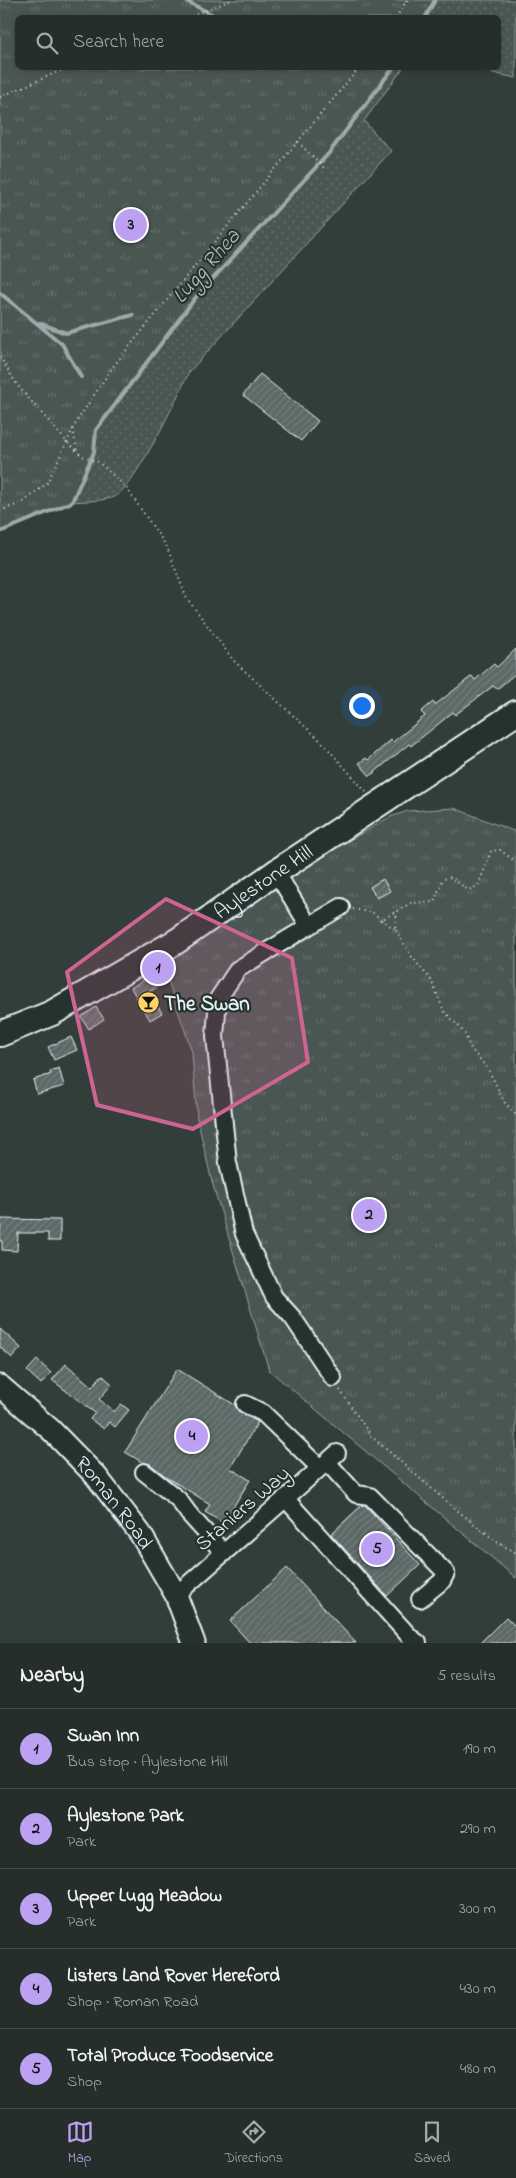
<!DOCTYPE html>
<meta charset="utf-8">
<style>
:root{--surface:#262e2b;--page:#323a37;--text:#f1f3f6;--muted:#a4a8a9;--line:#424a47;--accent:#bca0f2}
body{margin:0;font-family:"Indie Flower",sans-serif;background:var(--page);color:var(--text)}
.you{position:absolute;left:361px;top:705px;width:18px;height:18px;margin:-12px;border:4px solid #fff;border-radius:50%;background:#1a73e8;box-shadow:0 0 0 8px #1a73e833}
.badge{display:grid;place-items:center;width:32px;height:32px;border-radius:50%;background:var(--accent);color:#111;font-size:16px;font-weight:700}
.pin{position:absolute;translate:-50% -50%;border:2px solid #fff;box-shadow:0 1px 5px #0006}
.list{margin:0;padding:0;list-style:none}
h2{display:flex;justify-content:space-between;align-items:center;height:65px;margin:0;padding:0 20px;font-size:21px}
h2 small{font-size:16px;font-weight:400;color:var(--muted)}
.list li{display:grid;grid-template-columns:32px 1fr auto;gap:15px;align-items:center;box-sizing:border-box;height:80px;padding:0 20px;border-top:1px solid var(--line)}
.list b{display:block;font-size:19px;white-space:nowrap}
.list p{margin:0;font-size:16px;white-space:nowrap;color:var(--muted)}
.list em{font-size:16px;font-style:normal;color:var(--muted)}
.icon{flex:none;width:28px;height:28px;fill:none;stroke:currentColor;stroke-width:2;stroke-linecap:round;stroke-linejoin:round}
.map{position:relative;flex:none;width:516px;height:1643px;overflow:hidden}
.search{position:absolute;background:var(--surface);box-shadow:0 1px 4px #0004;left:15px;right:15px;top:15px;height:55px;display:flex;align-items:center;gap:12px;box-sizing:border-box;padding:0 18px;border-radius:8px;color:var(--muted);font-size:19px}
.sheet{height:465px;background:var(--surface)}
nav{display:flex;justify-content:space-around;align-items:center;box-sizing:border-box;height:70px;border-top:1px solid var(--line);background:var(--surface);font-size:14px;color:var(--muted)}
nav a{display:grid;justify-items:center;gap:2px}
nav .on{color:var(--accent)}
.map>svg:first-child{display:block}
.grass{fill:url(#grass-dots);stroke:#98a4a4}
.park{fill:url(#park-tufts);stroke:#98a4a4}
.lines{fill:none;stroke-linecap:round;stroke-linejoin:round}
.stream{stroke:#9ea9ab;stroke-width:4}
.building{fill:url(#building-hatch);stroke:#e8f1f8}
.minor-casing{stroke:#e8f1f8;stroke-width:20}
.major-casing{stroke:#e8f1f8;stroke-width:25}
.highway-casing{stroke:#e8f1f8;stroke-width:28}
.path{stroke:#e8f1f8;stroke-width:2;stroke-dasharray:1 4;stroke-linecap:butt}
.minor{stroke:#26332d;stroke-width:16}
.major{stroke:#26332d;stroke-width:21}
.highway{stroke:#26332d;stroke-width:24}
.marked{fill:#cf6492;fill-opacity:0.2;stroke:#cf6492;stroke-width:4;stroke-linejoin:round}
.labels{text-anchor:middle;stroke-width:4.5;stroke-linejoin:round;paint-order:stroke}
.street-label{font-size:21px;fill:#e8f1f8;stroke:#26332d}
.poi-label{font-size:21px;font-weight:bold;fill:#e8f1f8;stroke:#26332d;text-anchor:start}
.water-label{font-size:22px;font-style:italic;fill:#b1bbbe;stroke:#26332d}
</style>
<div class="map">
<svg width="516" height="1643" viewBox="0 0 516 1643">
<defs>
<pattern id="grass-dots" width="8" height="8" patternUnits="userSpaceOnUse" patternTransform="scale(1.25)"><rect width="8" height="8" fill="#495651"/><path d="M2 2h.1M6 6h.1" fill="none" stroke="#636f6b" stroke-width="1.8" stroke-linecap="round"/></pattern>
<pattern id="park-tufts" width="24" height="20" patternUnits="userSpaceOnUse" patternTransform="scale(1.25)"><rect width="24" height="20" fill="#495651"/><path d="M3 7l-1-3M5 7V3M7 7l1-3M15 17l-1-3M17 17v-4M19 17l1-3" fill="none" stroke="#636f6b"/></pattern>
<pattern id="building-hatch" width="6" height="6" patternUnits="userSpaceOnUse" patternTransform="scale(1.25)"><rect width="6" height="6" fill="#5c6865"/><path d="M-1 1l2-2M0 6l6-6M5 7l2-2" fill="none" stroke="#737e7c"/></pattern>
</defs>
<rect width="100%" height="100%" fill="#323e39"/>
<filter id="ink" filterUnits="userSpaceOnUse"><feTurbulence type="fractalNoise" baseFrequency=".02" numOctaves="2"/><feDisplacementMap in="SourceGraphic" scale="10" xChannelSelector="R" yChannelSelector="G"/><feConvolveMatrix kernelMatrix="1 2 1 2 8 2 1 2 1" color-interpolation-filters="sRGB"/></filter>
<g filter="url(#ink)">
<path class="grass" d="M435,0H516V78L470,68H498V18H425Z
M393,68H403L364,121L391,151L189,372C178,396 135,487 114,497C105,501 82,501 72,502L94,452L96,430L196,297L329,153Z"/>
<path class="park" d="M0,0H435L425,18H18V68H393L329,153L196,298L96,430L94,452L72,502L0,532Z
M454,808L516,832V1578L269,1370L212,1182L197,1118L192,1052L161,960L336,848L390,817L408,811Z"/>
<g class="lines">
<path class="stream" d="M184,0L219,18
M425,18L435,0
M0,293L62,344L81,377
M39,323L66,333L133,315
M0,532L72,502L94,452L96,430L196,297L329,153L393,68"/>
</g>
<path class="building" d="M260,374L318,421L301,441L243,395Z
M516,649V673L497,689L493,686L455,715L453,712L411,746L409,744L370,776L359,763L366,758L368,760L391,740L393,742L425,716L421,712L433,702L435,705L472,676L475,680L494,664L497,667Z
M383,879L390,891L377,898L370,887Z
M157,971L164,983L149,992L162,1013L150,1020L131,988Z
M96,1007L104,1019L89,1029L81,1017Z
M71,1037L77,1050L54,1060L48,1047Z
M59,1068L64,1086L37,1094L33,1080L51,1074L50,1071Z
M1,1219L60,1220V1241H48V1233H18L17,1251L2,1250V1241H0Z
M0,1329L21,1348L12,1358L0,1347Z
M37,1360L51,1373L41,1384L27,1371Z
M66,1364L92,1387L102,1375L112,1384L99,1399L114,1412L121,1404L129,1410L115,1427L109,1422L104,1429L90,1419L95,1413L52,1380Z
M177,1369L235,1405L241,1413L258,1422L230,1468L250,1480L223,1523L205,1512L210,1504L168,1478L150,1464L142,1462L125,1452Z
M362,1505H365L420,1565L387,1596L331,1534Z
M287,1568L356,1643H250L230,1621Z
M506,1617L516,1627V1643H480Z"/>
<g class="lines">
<defs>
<path id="minor" d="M276,872L309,926L238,969L218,999L215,1036L228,1163L244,1234L274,1297L293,1318L333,1378
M309,926L341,907
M245,1404L263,1413L320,1468
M327,1462L356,1494L370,1496L446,1573L442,1581L420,1599
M144,1472L178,1499L189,1514L224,1553
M285,1498L411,1638L418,1643
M176,1595L337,1453"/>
<g id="major">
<path id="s1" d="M0,1386L51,1430L96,1476L140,1533L176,1595L194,1643"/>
</g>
<g id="highway">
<path id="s2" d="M0,1034L52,1013L177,941L276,872L516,713"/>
</g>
</defs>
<use href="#minor" class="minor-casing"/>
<use href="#major" class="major-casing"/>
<use href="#highway" class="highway-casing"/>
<path class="path" d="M187,18L231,0
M396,18L407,0
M0,97L67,68
M298,142L324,168
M0,357L17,385L66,441L82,456L98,462L125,486L167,547L186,597L234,661L322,742L366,792
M73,429L77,452
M0,511L22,503L47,483L77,421L112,368L207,251L359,68
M353,909L374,913L381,920L411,903L434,902L443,879L451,877L468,890L478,886L491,851L500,850L516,862
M397,911L395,929L412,957L431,980L444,1011L464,1032L471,1049L488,1069L505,1103L516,1115
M381,920L395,929
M340,1390L371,1436L453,1507L497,1542L516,1553"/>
<use href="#minor" class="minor"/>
<use href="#major" class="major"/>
<use href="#highway" class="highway"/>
</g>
</g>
<path class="marked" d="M166,899L292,958L308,1062L193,1129L97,1105L67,972Z"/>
<defs>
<symbol id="bar-disc" viewBox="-11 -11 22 22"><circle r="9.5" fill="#ffd166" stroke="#26332d"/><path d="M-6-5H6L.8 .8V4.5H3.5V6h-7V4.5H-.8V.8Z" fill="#111"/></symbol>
</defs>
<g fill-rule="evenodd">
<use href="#bar-disc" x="136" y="990" width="25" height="25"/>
</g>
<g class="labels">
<g class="street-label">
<text dy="7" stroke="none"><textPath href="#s2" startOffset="305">Aylestone Hill</textPath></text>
<text dy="7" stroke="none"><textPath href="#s1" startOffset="164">Roman Road</textPath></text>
<text transform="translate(242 1508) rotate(-41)" y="7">Staniers Way</text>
</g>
<g class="poi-label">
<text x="164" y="1010">The Swan</text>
</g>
<g class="water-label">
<text transform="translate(205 265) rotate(-49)" y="8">Lugg Rhea</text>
</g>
</g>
</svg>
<div class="you"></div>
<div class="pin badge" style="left:158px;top:968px">1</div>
<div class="pin badge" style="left:369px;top:1215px">2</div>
<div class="pin badge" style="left:131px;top:225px">3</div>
<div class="pin badge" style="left:192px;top:1436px">4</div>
<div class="pin badge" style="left:377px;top:1549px">5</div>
<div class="search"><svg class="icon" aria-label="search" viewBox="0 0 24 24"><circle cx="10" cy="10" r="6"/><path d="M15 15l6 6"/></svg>Search here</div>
</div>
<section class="sheet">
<h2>Nearby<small>5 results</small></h2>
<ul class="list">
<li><span class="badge">1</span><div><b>Swan Inn</b><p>Bus stop · Aylestone Hill</p></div><em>190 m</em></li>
<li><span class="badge">2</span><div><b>Aylestone Park</b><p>Park</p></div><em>290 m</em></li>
<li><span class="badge">3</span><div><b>Upper Lugg Meadow</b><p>Park</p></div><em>300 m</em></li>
<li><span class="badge">4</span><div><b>Listers Land Rover Hereford</b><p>Shop · Roman Road</p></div><em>430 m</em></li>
<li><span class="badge">5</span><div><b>Total Produce Foodservice</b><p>Shop</p></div><em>480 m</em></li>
</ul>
</section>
<nav>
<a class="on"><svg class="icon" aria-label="map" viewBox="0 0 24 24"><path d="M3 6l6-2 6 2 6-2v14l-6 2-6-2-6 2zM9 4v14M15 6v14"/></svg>Map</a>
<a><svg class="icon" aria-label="directions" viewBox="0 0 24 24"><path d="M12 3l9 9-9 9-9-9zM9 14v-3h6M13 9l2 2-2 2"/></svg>Directions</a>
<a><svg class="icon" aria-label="saved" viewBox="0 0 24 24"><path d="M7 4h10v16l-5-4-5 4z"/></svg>Saved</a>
</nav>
